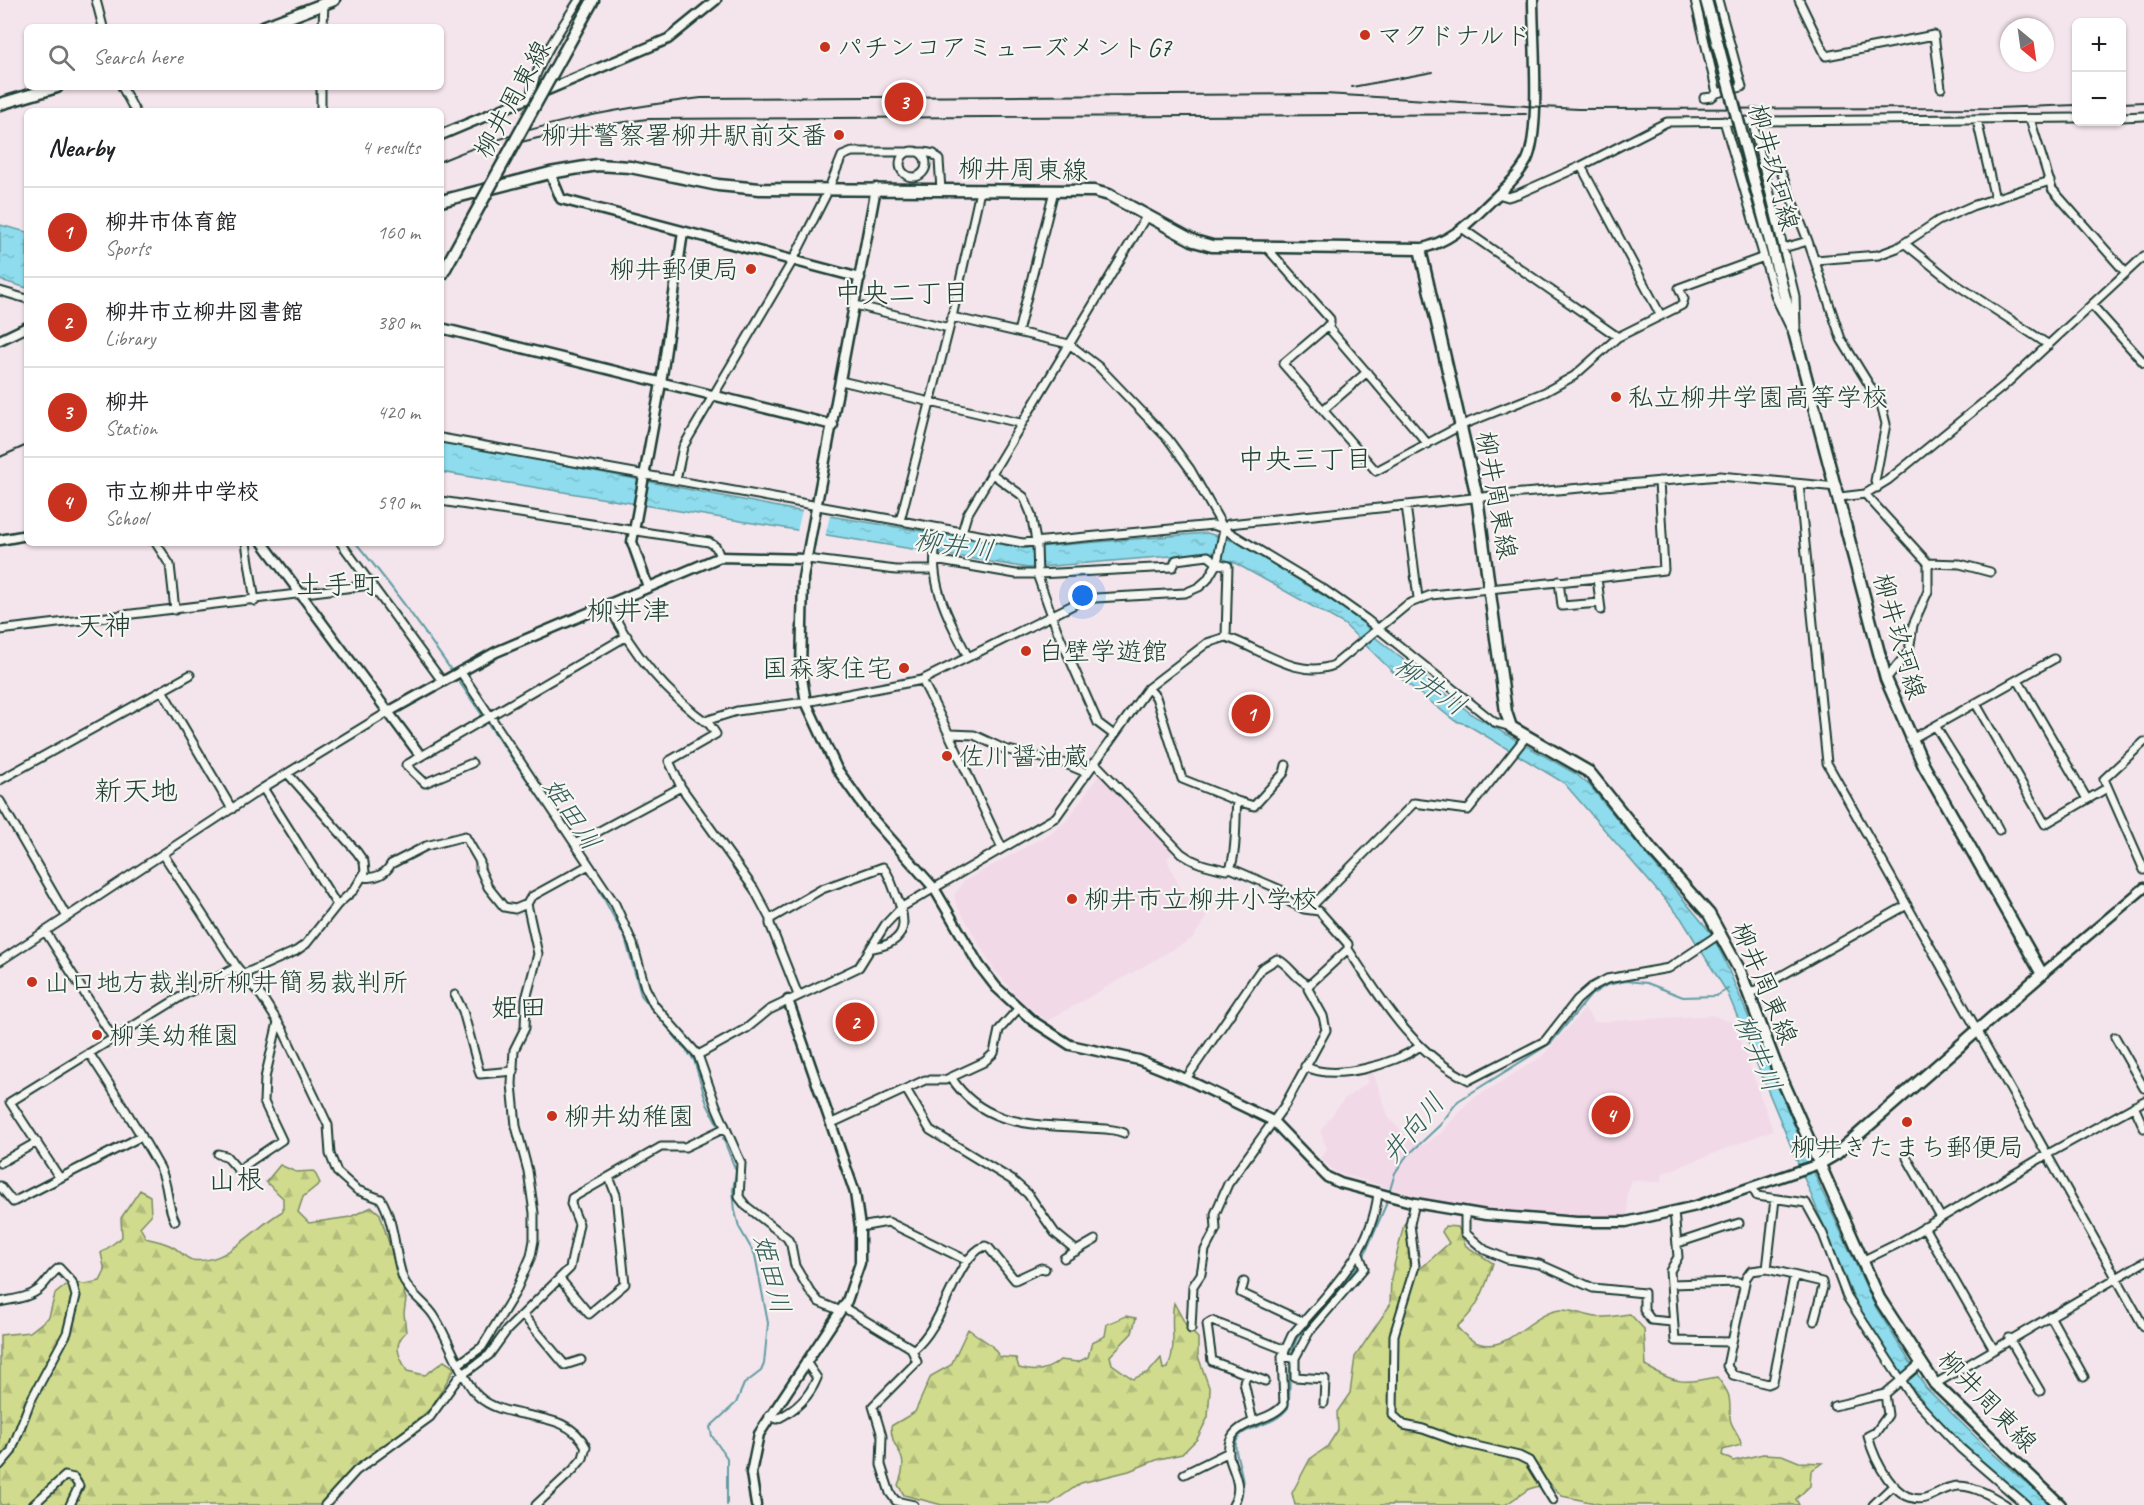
<!DOCTYPE html>
<meta charset="utf-8">
<style>
:root{--surface:#fff;--page:#f2f2f2;--text:#202124;--muted:#757577;--line:#e0e0e0;--accent:#c8321e}
body{margin:0;font-family:Caveat,"Klee One",sans-serif;background:var(--page);color:var(--text)}
.controls{position:absolute;right:18px;top:18px;display:grid;overflow:hidden;border-radius:9px;box-shadow:0 2px 4px #0004}
.controls button{width:54px;height:54px;display:grid;place-items:center;padding:0;border:0;border-bottom:2px solid var(--line);background:var(--surface);color:var(--text);font:30px sans-serif}
.compass{position:absolute;left:2000px;top:18px;width:54px;height:54px;border-radius:50%;background:var(--surface);box-shadow:0 2px 4px #0004;rotate:151deg}
.you{position:absolute;left:1083px;top:596px;width:21px;height:21px;margin:-15px;border:4px solid #fff;border-radius:50%;background:#1a73e8;box-shadow:0 0 0 9px #1a73e833}
.badge{display:grid;place-items:center;width:39px;height:39px;border-radius:50%;background:var(--accent);color:#fff;font-size:20px;font-weight:700}
.pin{position:absolute;translate:-50% -50%;border:3px solid #fff;box-shadow:0 2px 6px #0006}
.list{margin:0;padding:0;list-style:none}
h2{display:flex;justify-content:space-between;align-items:center;height:78px;margin:0;padding:0 24px;font-size:26px}
h2 small{font-size:20px;font-weight:400;color:var(--muted)}
.list li{display:grid;grid-template-columns:39px 1fr auto;gap:18px;align-items:center;box-sizing:border-box;height:90px;padding:0 24px;border-top:2px solid var(--line)}
.list b{display:block;font-size:22px;white-space:nowrap}
.list p{margin:0;font-size:20px;white-space:nowrap;color:var(--muted)}
.list em{font-size:20px;font-style:normal;color:var(--muted)}
.icon{flex:none;width:33px;height:33px;fill:none;stroke:currentColor;stroke-width:2;stroke-linecap:round;stroke-linejoin:round}
.map{position:relative;flex:none;width:2144px;height:1505px;overflow:hidden}
.search{position:absolute;background:var(--surface);box-shadow:0 2px 4px #0004;left:24px;top:24px;width:420px;height:66px;display:flex;align-items:center;gap:15px;box-sizing:border-box;padding:0 21px;border-radius:9px;color:var(--muted);font-size:22px}
.panel{position:absolute;background:var(--surface);box-shadow:0 2px 4px #0004;left:24px;top:108px;width:420px;height:438px;border-radius:9px}
.map>svg:first-child{display:block}
.built{fill:#f2d9e8}
.forest{fill:url(#forest-firs);stroke:#788c61;stroke-width:1.5}
.water{fill:url(#water-ripples);stroke:#629ca3;stroke-width:1.5}
.pier{fill:#f4e5ec}
.lines{fill:none;stroke-linecap:round;stroke-linejoin:round}
.stream{stroke:#629ca3;stroke-width:2}
.minor-casing{stroke:#1f3d34;stroke-width:11}
.tertiary-casing{stroke:#1f3d34;stroke-width:13}
.primary-casing{stroke:#1f3d34;stroke-width:15}
.trunk-casing{stroke:#1f3d34;stroke-width:15}
.minor{stroke:#f6f6f2;stroke-width:7}
.tertiary{stroke:#f6f6f2;stroke-width:8}
.primary{stroke:#f6f6f2;stroke-width:10}
.trunk{stroke:#f6f6f2;stroke-width:10}
.rail{stroke:#1f3d34;stroke-width:2}
.primary-bridge-casing{stroke:#1f3d34;stroke-width:15;stroke-linecap:butt}
.primary-bridge{stroke:#f6f6f2;stroke-width:10}
.poi-dot{fill:#c8321e;stroke:#f6f6f2;stroke-width:2}
.labels{text-anchor:middle;stroke-width:4.5;stroke-linejoin:round;paint-order:stroke}
.poi-label{font-size:26px;fill:#1f3d34;stroke:#f6f6f2;text-anchor:start}
.street-label{font-size:26px;fill:#1f3d34;stroke:#f6f6f2}
.neighbourhood-label{font-size:27px;fill:#1f3d34;stroke:#f6f6f2}
.water-label{font-size:27px;font-style:italic;fill:#355d59;stroke:#f6f6f2}
.quarter-label{font-size:28px;fill:#1f3d34;stroke:#f6f6f2}
</style>
<div class="map">
<svg width="2144" height="1505" viewBox="0 0 2144 1505">
<defs>
<pattern id="forest-firs" width="22" height="20" patternUnits="userSpaceOnUse" patternTransform="scale(1.5)"><rect width="22" height="20" fill="#d0db8e"/><path d="M5 1l3.5 6h-7zM16 11l3.5 6h-7z" fill="#b2bd7b"/></pattern>
<pattern id="water-ripples" width="26" height="14" patternUnits="userSpaceOnUse" patternTransform="scale(1.5)"><rect width="26" height="14" fill="#8edced"/><path d="M2 4q2-2 4 0t4 0M15 11q2-2 4 0t4 0" fill="none" stroke="#7abecc"/></pattern>
</defs>
<rect width="100%" height="100%" fill="#f4e5ec"/>
<filter id="ink" filterUnits="userSpaceOnUse"><feTurbulence type="fractalNoise" baseFrequency=".0167" numOctaves="2"/><feDisplacementMap in="SourceGraphic" scale="12" xChannelSelector="R" yChannelSelector="G"/><feConvolveMatrix kernelMatrix="1 2 1 2 8 2 1 2 1" color-interpolation-filters="sRGB"/></filter>
<g filter="url(#ink)">
<path class="built" d="M1100,773L1173,852L1167,859L1182,892L1207,917L1192,939L1047,1021L1021,1001L993,968L956,904L954,895L964,881L1054,831L1068,819Z
M1585,1009L1595,1022L1712,1015L1734,1023L1773,1130L1664,1173L1660,1183L1632,1180L1627,1195L1628,1215L1591,1217L1452,1206L1335,1172L1320,1158L1327,1149L1320,1131L1344,1099L1367,1083L1366,1074L1373,1072L1389,1118L1410,1140L1424,1145L1442,1132L1469,1101L1541,1057Z"/>
<path class="forest" d="M280,1165L296,1172L314,1171L320,1183L303,1197L298,1212L309,1223L350,1217L372,1207L380,1214L406,1299L404,1313L406,1332C392,1345 399,1356 407,1371L425,1375L444,1361L455,1368L431,1408L320,1505H0V1335L30,1332L49,1317L55,1294L70,1282L85,1284L100,1281L105,1271L101,1253L122,1237L121,1218L140,1190L150,1196L151,1215L140,1227L146,1238C155,1241 165,1242 173,1247C179,1250 185,1258 192,1260C227,1266 255,1226 283,1211V1198L266,1182Z
M1409,1222V1266L1420,1269L1449,1243L1442,1232L1445,1226L1458,1227L1466,1246L1493,1263C1485,1289 1478,1309 1457,1327C1497,1374 1524,1314 1560,1310C1571,1309 1586,1316 1597,1317C1607,1318 1619,1315 1630,1314L1644,1329L1646,1366C1676,1384 1684,1384 1717,1377C1731,1395 1730,1396 1730,1417C1730,1427 1741,1435 1741,1445L1723,1450L1722,1455L1733,1461L1763,1454L1782,1455L1799,1462L1822,1463L1811,1471L1810,1486L1796,1499L1799,1505H1604L1562,1496L1549,1483L1529,1489L1505,1505H1295L1292,1493L1310,1459L1327,1447L1338,1430L1337,1412L1350,1393L1355,1357L1390,1305L1391,1278L1404,1224Z
M1174,1303L1187,1327L1198,1338V1356L1210,1390L1208,1417L1197,1439L1182,1454L1159,1459L1129,1471L1081,1483L1049,1505H942L904,1495L898,1485C912,1450 891,1455 891,1426L915,1412L931,1376L951,1365L968,1329L991,1345L1000,1357L1016,1358L1019,1368C1035,1373 1048,1371 1060,1360L1078,1362L1088,1357L1092,1342L1105,1336L1107,1324L1126,1316L1136,1318L1132,1333L1110,1356L1112,1364L1133,1379L1149,1372L1161,1358L1163,1369L1168,1368C1178,1342 1169,1328 1174,1303Z"/>
<path class="water" d="M0,225L27,232V288L0,280Z
M441,441L799,511L1025,548L1207,533L1237,542L1337,604L1364,624L1376,638L1474,716L1576,774L1590,786L1711,933L1724,959L1821,1189L1875,1306L1926,1388L1988,1449L2051,1505H2030L1963,1444L1930,1410L1901,1373L1857,1306L1728,994L1681,918L1564,783L1466,724L1455,721L1394,673L1344,624L1235,563L1207,553L1028,568L441,472Z"/>
<path class="pier" d="M802,510L830,515L825,537L797,532Z"/>
<g class="lines">
<path class="stream" d="M356,543C429,630 488,728 555,819
M588,869L625,938L641,995L694,1060L707,1104L718,1125
M723,1138L736,1171L733,1190L735,1211L739,1227L755,1255L768,1323L764,1364L761,1371L744,1384L736,1403L710,1427L712,1436L727,1458V1505
M1363,1258L1385,1207L1395,1173L1405,1158L1440,1125L1458,1101L1551,1043L1591,995L1607,985L1626,981L1647,983L1683,997L1716,996L1728,989
M1238,1505C1252,1478 1230,1454 1237,1440C1244,1425 1273,1428 1288,1408C1292,1383 1286,1361 1297,1338L1360,1263"/>
<defs>
<path id="minor" d="M96,0L103,27
M1695,0L1717,93L1712,97L1704,98
M1799,0L1826,56L1934,35L1941,88
M323,27L324,2
M122,87L135,111
M1717,93L1742,87L1718,0
M531,97C531,70 564,24 579,0
M321,111V87
M2122,117L2144,116
M2030,119L2052,189L2126,273
M1752,120L1795,296L1796,328
M1977,120L1995,199
M1724,121L1776,298L1790,327
M900 164a13 13 0 1 1 26 0a13 13 0 1 1-26 0Z
M1581,166L1661,316
M1781,172L1808,241
M829,188L842,156L852,152H924L934,154L939,160L941,190
M1498,194L1508,197L1518,194L1581,166L1667,122L2076,118
M1463,229L1618,337
M1904,243L1951,281L2049,345
M1267,248L1330,319V324L1283,364L1376,471L1462,425L1545,392L1574,376L1618,337L1682,305L1684,299L1679,288L1764,257
M1783,248L1808,241L1841,339L1881,404L1886,424L1875,481L1877,488
M1815,260L1878,255L1897,248L1938,221L1972,206L2050,181
M0,291L27,299
M855,305L949,328
M2092,305L2144,363
M952,317L1069,344L1099,367L1168,439L1190,469L1224,529L1325,590L1366,619L1494,722L1511,727
M1327,326L1428,444
M1018,332L1054,191
M841,381L1020,423
M1323,410L1367,372
M441,438L1023,543L1213,525L1224,529
M991,473L1024,497L1031,514L1037,546L1038,577L1057,630L1098,723L1114,735
M676,480L683,447L792,262L826,195
M1799,484L1827,763L2144,1327
M1865,494L1928,563V591L1913,625L1909,651L1886,679
M1840,497L1865,494L1888,480L2005,385L2144,256
M441,501L709,542L716,547L720,557
M1406,505L1418,598
M900,521L952,317L980,191
M941,528C922,574 948,617 968,657
M962,532L967,515L1147,215
M156,543L170,565L175,610
M246,543L255,601
M341,543L442,681
M807,559L896,570H933
M935,560L1016,574H1038L1173,567L1176,560L1208,556L1217,563L1228,566L1226,637
M1928,563L1960,564L1990,572
M1597,578L1664,570L1659,481
M1559,581L1562,606L1600,603
M609,605C630,652 669,696 710,725L716,734L669,761L681,787L754,889L770,919V924L798,995
M0,630L371,585
M460,671L615,904L633,944L645,987L654,1005L698,1055L716,1106L741,1163L739,1197L746,1206L787,1238L791,1245L795,1266L810,1291L819,1302L841,1311
M922,680C951,735 975,792 1002,848
M2018,680L2087,799
M162,690L232,809
M1976,704L2045,824L2107,788
M705,721L737,711L806,702L922,680L1079,602L1095,598L1185,593L1199,587L1207,580L1217,563L1224,529L1229,524L1511,494L1720,476L1837,487
M1936,727C1957,762 1979,793 1999,830
M951,734L974,735L1004,749L1063,763L1087,773
M1910,740L2054,659
M2144,742L2104,779L2144,870
M1094,762L1181,853C1195,864 1209,866 1226,870L1230,868C1237,854 1235,819 1237,801L1182,779L1156,697L1148,688
M472,763L425,783L406,765L627,636
M0,780L190,675
M263,788L337,905
M0,801L67,917
M1237,801L1254,806L1284,773L1286,765
M575,844L681,787
M163,854L237,967L262,997L283,1030L328,1125L330,1154L337,1172L357,1190L381,1199C395,1222 394,1253 403,1278C409,1294 425,1302 434,1316C449,1339 461,1378 478,1396C507,1424 566,1406 586,1447L583,1458L573,1470L536,1505
M1230,868L1281,890L1290,902L1304,909L1319,911L1348,944V949C1381,999 1413,1054 1469,1080L1545,1041L1577,1000L1592,987L1607,979L1669,968L1721,933
M364,877C375,879 386,874 391,864L426,846L465,836L480,862V869L488,887L504,907L515,909L527,904
M1312,909L1315,903L1414,803L1468,810L1525,738
M770,919L822,889L883,867C889,874 892,884 895,892C907,920 910,942 873,948
M45,931L113,1038
M0,961L263,788L388,712
M244,974L296,951L306,944L337,905L354,890L365,872L364,862L357,852L288,774
M1749,994L1907,905
M455,995L463,1011L480,1074L514,1071
M2115,1037L2144,1088
M89,1053C114,1091 138,1129 160,1168C169,1185 166,1204 175,1221
M698,1055L747,1028L769,1010L859,967L885,925L902,907L1056,817L1148,688L1207,643L1226,637C1260,648 1297,680 1334,665L1408,604L1431,595L1597,578L1601,610
M1305,1066C1333,1082 1396,1064 1420,1046
M951,1077C983,1128 1035,1124 1088,1128C1100,1129 1113,1128 1124,1133
M1186,1079L1261,969L1277,959C1290,965 1295,979 1309,985
M906,1089L930,1130L1012,1180L1028,1194L1055,1233L1077,1251
M2134,1106L2144,1128
M832,1123L925,1080H945L984,1062L994,1053L999,1030L1018,1009
M218,1154L226,1156L240,1172L245,1165L282,1140L264,1102L265,1078L278,1022
M1907,1158L1940,1216
M0,1163L37,1142
M59,1177L10,1102L182,996L237,967
M0,1186L13,1202L142,1136
M1752,1187L1757,1196L1806,1203L1823,1234L1847,1297L1912,1397L1960,1448L2026,1505
M1775,1199L1767,1269L1822,1282L1823,1287L1814,1321
M1415,1203L1410,1224L1415,1266L1394,1335L1393,1415L1404,1425L1423,1429L1459,1442L1519,1456L1529,1461L1553,1500
M1674,1211L1678,1257L1670,1271L1671,1284L1738,1282L1744,1285
M1465,1212V1233L1485,1250L1507,1259L1539,1264L1593,1288L1644,1293V1310L1651,1320L1672,1322
M860,1227L888,1222L966,1260
M1924,1227L1993,1348
M1678,1243L1739,1223
M1064,1258L1095,1240
M1862,1261L1897,1244L2046,1155L2144,1101
M560,1279L589,1314L625,1284L616,1195L609,1177
M1244,1282L1241,1293L1304,1322
M1671,1284L1675,1341L1732,1342L1727,1366L1733,1375L1768,1384L1773,1382L1794,1277
M0,1302C13,1299 28,1298 38,1290C46,1284 50,1274 59,1268L72,1282L76,1296L67,1333L30,1402L11,1452L0,1465
M843,1307L911,1348L917,1362L873,1406L882,1436L881,1465L890,1493L896,1501L914,1505
M523,1315L565,1365L581,1360
M2050,1316L2084,1377
M1191,1329L1193,1286L1201,1274L1205,1250L1216,1229L1215,1214L1228,1184L1285,1105L1326,1030L1323,1016L1308,989L1309,985L1348,949
M2009,1338L2040,1391
M1732,1342L1746,1278L1751,1271L1767,1269
M913,1350C946,1324 954,1258 985,1246L989,1248L1015,1280L1041,1268L1045,1269
M1282,1357L1295,1358V1377L1325,1379L1324,1403
M1295,1358L1309,1332L1364,1268L1359,1254
M460,1363L482,1347L515,1293L531,1256L534,1240V1213L528,1171L516,1126L512,1084L514,1050L525,1028L526,999L538,954L527,904L531,897L589,865
M1246,1375L1244,1382L1253,1422
M1265,1381L1212,1361L1207,1324L1212,1321L1283,1349
M1935,1384L2144,1262
M1885,1394L1888,1415L1876,1432L1868,1436C1874,1459 1895,1505 1925,1498C1936,1495 1948,1485 1960,1486C1977,1487 1992,1496 2006,1505
M1834,1406L1885,1394L1920,1364
M769,1416L777,1419C796,1410 809,1398 817,1378L806,1362
M1184,1474L1229,1452
M33,1505L65,1476L74,1478L79,1486L70,1505
M325,1505L356,1471L430,1417L458,1378L489,1355L507,1330L570,1268L579,1224L571,1204L572,1198L661,1147H685L725,1128
M1233,1505C1248,1479 1222,1463 1230,1441C1238,1419 1271,1422 1284,1404L1282,1357L1292,1335C1328,1293 1372,1252 1378,1193
M1873,1505L1894,1485"/>
<path id="tertiary" d="M441,135L668,39L716,0
M550,173L561,199L860,278
M876,188L803,578L801,672L806,702L837,769L872,818L934,888L979,965L996,987L1033,1021L1070,1045L1139,1060L1186,1079L1273,1121L1327,1177L1340,1183L1415,1203L1486,1215L1577,1222H1626L1696,1206L1819,1164
M1420,249C1448,242 1464,228 1484,208C1499,193 1517,179 1527,160C1541,131 1533,37 1533,0
M441,328L833,425
M0,340L27,327
M0,540L27,535
M263,543L420,755
M648,587L632,542L661,383L683,232
M388,712L496,652L720,557L807,559
M2042,974L2144,888
M756,1505L751,1473L759,1434L847,1301L860,1263V1227L855,1193L788,1000"/>
<path id="primary" d="M1706,0L1713,26
M562,56L593,0
M1757,192L1886,679L1924,766L2042,974L1836,1154L1819,1164
M441,201L550,173L597,165L630,167L718,185L760,189L1094,191L1109,195L1194,241L1212,246L1420,249L1477,497L1506,712L1511,727L1589,772L1651,849L1709,914L1740,971L1777,1068L1879,1298L1935,1384L2060,1505"/>
<path id="trunk" d="M263,27L334,0
M0,104L57,87"/>
</defs>
<use href="#minor" class="minor-casing"/>
<use href="#tertiary" class="tertiary-casing"/>
<use href="#primary" class="primary-casing"/>
<use href="#trunk" class="trunk-casing"/>
<use href="#minor" class="minor"/>
<use href="#tertiary" class="tertiary"/>
<use href="#primary" class="primary"/>
<use href="#trunk" class="trunk"/>
<path class="rail" d="M1352,87L1433,72
M2122,103L2144,102
M517,143L576,129L647,119L1526,114
M441,161C525,125 611,109 701,98L1325,94L1578,109L1997,108L2076,105
M0,457L27,445"/>
<defs>
<path id="primary-bridge" d="M1713,26L1757,192
M441,276L562,56"/>
</defs>
<use href="#primary-bridge" class="primary-bridge-casing"/>
<use href="#primary-bridge" class="primary-bridge"/>
</g>
</g>
<g class="poi-dot">
<circle cx="1365" cy="35" r="6"/>
<circle cx="825" cy="47" r="6"/>
<circle cx="839" cy="135" r="6"/>
<circle cx="751" cy="269" r="6"/>
<circle cx="1616" cy="397" r="6"/>
<circle cx="1026" cy="651" r="6"/>
<circle cx="904" cy="668" r="6"/>
<circle cx="947" cy="756" r="6"/>
<circle cx="1072" cy="899" r="6"/>
<circle cx="32" cy="982" r="6"/>
<circle cx="97" cy="1035" r="6"/>
<circle cx="552" cy="1116" r="6"/>
<circle cx="1907" cy="1122" r="6"/>
</g>
<g class="labels">
<g class="poi-label">
<text x="1377" y="44">マクドナルド</text>
<text x="837" y="56">パチンコアミューズメントG7</text>
<text x="827" y="144" text-anchor="end">柳井警察署柳井駅前交番</text>
<text x="739" y="278" text-anchor="end">柳井郵便局</text>
<text x="1628" y="406">私立柳井学園高等学校</text>
<text x="1038" y="660">白壁学遊館</text>
<text x="892" y="677" text-anchor="end">国森家住宅</text>
<text x="959" y="765">佐川醤油蔵</text>
<text x="1084" y="908">柳井市立柳井小学校</text>
<text x="44" y="991">山口地方裁判所柳井簡易裁判所</text>
<text x="109" y="1044">柳美幼稚園</text>
<text x="564" y="1125">柳井幼稚園</text>
<text x="1907" y="1156" text-anchor="middle">柳井きたまち郵便局</text>
</g>
<g class="street-label">
<text transform="translate(512 99) rotate(-61)" y="9">柳井周東線</text>
<text transform="translate(1774 167) rotate(75)" y="9">柳井玖珂線</text>
<text transform="translate(1023 169) rotate(1)" y="9">柳井周東線</text>
<text transform="translate(1497 495) rotate(80)" y="9">柳井周東線</text>
<text transform="translate(1900 636) rotate(74)" y="9">柳井玖珂線</text>
<text transform="translate(1765 983) rotate(67)" y="9">柳井周東線</text>
<text transform="translate(1988 1401) rotate(46)" y="9">柳井周東線</text>
</g>
<g class="neighbourhood-label">
<text x="902" y="302">中央二丁目</text>
<text x="1305" y="468">中央三丁目</text>
</g>
<g class="water-label">
<text transform="translate(954 545) rotate(8)" y="9">柳井川</text>
<text transform="translate(1430 686) rotate(35)" y="9">柳井川</text>
<text transform="translate(572 814) rotate(56)" y="9">姫田川</text>
<text transform="translate(1758 1053) rotate(67)" y="9">柳井川</text>
<text transform="translate(1413 1128) rotate(-50)" y="9">井向川</text>
<text transform="translate(772 1274) rotate(76)" y="9">姫田川</text>
</g>
<g class="quarter-label">
<text x="338" y="594">土手町</text>
<text x="628" y="620">柳井津</text>
<text x="104" y="635">天神</text>
<text x="136" y="800">新天地</text>
<text x="519" y="1017">姫田</text>
<text x="236" y="1189">山根</text>
</g>
</g>
</svg>
<div class="controls">
<button>+</button>
<button>−</button>
</div>
<svg class="compass" viewBox="-18 -18 36 36"><path d="M0-13l5 13h-10z" fill="#e53935"/><path d="M0 13l5-13h-10z" fill="#757577"/></svg>
<div class="you"></div>
<div class="pin badge" style="left:1251px;top:714px">1</div>
<div class="pin badge" style="left:855px;top:1022px">2</div>
<div class="pin badge" style="left:904px;top:102px">3</div>
<div class="pin badge" style="left:1611px;top:1115px">4</div>
<div class="search"><svg class="icon" aria-label="search" viewBox="0 0 24 24"><circle cx="10" cy="10" r="6"/><path d="M15 15l6 6"/></svg>Search here</div>
<section class="panel">
<h2>Nearby<small>4 results</small></h2>
<ul class="list">
<li><span class="badge">1</span><div><b>柳井市体育館</b><p>Sports</p></div><em>160 m</em></li>
<li><span class="badge">2</span><div><b>柳井市立柳井図書館</b><p>Library</p></div><em>380 m</em></li>
<li><span class="badge">3</span><div><b>柳井</b><p>Station</p></div><em>420 m</em></li>
<li><span class="badge">4</span><div><b>市立柳井中学校</b><p>School</p></div><em>590 m</em></li>
</ul>
</section>
</div>
